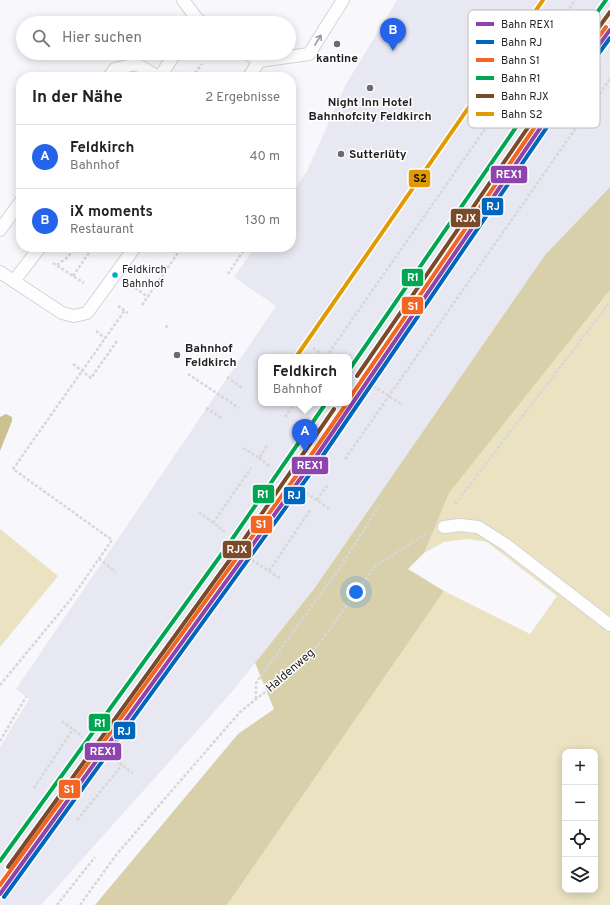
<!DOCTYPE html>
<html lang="de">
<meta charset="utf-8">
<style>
:root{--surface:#fff;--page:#f6f6f6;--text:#222;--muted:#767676;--line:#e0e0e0;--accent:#2563eb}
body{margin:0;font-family:Overpass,sans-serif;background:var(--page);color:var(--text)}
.controls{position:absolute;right:12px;bottom:12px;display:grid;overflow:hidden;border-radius:8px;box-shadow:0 2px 10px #0003}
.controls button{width:36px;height:36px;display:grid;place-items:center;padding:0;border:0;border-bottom:1px solid var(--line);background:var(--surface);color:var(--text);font:20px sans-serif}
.you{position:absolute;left:356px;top:592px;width:14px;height:14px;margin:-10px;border:3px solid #fff;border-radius:50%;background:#1a73e8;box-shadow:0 0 0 6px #1a73e833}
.badge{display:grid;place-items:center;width:26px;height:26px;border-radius:50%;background:var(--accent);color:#fff;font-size:13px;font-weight:700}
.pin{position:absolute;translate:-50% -33px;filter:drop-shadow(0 1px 2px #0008)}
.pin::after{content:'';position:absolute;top:21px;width:14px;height:12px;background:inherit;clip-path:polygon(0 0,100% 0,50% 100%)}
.popup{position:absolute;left:258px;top:354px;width:94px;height:52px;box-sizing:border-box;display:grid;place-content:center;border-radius:8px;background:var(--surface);filter:drop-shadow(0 1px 3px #0005);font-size:13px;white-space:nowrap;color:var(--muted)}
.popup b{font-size:15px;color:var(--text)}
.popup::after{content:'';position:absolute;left:50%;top:100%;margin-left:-8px;border:8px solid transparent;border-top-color:var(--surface)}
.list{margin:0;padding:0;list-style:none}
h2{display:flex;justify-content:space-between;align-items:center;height:52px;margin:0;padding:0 16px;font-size:17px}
h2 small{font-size:13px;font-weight:400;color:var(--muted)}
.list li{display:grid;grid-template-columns:26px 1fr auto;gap:12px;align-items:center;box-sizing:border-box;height:64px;padding:0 16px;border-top:1px solid var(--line)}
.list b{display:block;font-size:15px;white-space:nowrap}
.list p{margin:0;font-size:13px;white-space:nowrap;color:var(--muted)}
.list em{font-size:13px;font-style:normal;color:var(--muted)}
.icon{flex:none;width:22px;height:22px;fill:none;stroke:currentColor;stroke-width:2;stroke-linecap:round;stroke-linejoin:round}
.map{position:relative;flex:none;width:610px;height:905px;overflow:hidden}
.search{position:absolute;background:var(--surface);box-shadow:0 2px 10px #0003;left:16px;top:16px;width:280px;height:44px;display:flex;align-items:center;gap:10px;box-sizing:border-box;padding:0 14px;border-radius:22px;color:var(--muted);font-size:15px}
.panel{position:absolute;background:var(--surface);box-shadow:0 2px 10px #0003;left:16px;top:72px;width:280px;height:180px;border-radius:16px}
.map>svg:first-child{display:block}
.built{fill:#e7e8f2;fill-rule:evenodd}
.green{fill:#eae2c0;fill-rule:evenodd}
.forest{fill:#d8d0ab}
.water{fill:#ccc191}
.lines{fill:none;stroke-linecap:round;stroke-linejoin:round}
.lane-casing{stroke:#d4d4d8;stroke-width:14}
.path{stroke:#d7d7d8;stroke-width:2.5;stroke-dasharray:3 2;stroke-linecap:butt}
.lane{stroke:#fefeff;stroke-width:12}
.rail-1-casing{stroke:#fff;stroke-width:7}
.rail-2-casing{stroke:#fff;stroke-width:7}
.rail-3-casing{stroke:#fff;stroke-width:7}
.rail-4-casing{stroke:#fff;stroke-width:7}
.rail-5-casing{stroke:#fff;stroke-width:7}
.rail-6-casing{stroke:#fff;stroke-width:7}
.rail-1{stroke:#8e44ad;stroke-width:4}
.rail-2{stroke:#0065bd;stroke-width:4}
.rail-3{stroke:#f26522;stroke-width:4}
.rail-4{stroke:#00a651;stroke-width:4}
.rail-5{stroke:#7a4b2a;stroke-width:4}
.rail-6{stroke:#e19904;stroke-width:4}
.oneway{stroke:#9a9a9c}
.poi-dot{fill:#6b6b6f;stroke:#fff;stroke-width:1.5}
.bus-dot{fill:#00a9ce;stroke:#fff;stroke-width:1.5}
.labels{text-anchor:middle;stroke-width:3;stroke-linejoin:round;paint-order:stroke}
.bus-label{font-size:11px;fill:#1f2023;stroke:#fff;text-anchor:start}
.poi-label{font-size:12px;font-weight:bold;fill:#1f2023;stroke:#fff}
.street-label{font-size:12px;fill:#1f2023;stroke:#fff}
.key{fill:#fff;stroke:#bcbcbd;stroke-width:1}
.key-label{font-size:11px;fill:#1f2023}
.line-badge{stroke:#fff;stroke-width:1.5}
.badge-label{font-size:11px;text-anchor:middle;font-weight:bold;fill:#fff}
.pale-badge-label{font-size:11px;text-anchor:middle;font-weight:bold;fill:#111}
</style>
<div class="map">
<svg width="610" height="905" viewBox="0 0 610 905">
<rect width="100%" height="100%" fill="#f7f7fc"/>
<path class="built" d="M397,0H610V187L545,255L314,589L231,693L41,905H0V747L29,699L16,689L276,306L234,277L255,247H291V194L307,171L345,86ZM261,357H349V403H261Z"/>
<path class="green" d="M610,290V905H226L444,591L530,634L557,596L487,542L468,539L444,542L424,553L448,493ZM565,752H595V890H565Z
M0,529L58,576L0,647Z"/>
<path class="forest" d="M610,187V290L449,493L424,553L408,569L444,591L231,899L226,905H95L238,734L274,709L255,663L314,589L545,255Z"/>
<path class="water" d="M6,414L12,417V421L0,451V417Z"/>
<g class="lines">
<defs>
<path id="lane" d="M183,0L197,19L203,23
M247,53L259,61L249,77
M259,61L309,54L343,0
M109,77L115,69L136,64L158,77
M160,77L175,53
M0,230L21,201
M0,272L62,313L74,316L87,313L135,247
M14,281L40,247
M444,527L460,525L478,527L505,544L610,625"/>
</defs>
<use href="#lane" class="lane-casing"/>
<path class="path" d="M192,77L202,64
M211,77L215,73
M291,181L296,174
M53,263L84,283
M57,265L68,257L75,247
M228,274L246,247
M73,276L93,247
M135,288L148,297
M142,305L182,247
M118,306L128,313
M166,328L168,324
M96,331L105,338
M313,348L326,357
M326,357L575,0
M73,364L91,378L117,341
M188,374L239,408
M227,377L242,388
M373,386L403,405
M206,408L221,418
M285,417L295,403
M243,448L259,458L268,444
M259,458L271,467
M345,459L610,79
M302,490L331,510
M317,500L328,484
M455,504L610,302
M199,512L225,532
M213,523L251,468
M99,559L116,572
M252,560L281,579
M269,571L311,509
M0,685L71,599L112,540L13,469L125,310
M256,699V683L341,566L379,506
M62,721L83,737
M0,741L26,697
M111,757L133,773
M34,788L73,729
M77,820L122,765
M57,905L95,857
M80,905L116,855L240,712L311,655L375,566L426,534"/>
<use href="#lane" class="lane"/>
<defs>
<path id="rail-1" d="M0,894L311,464L571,83L610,30"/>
<path id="rail-2" d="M4,897L315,467L575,86L610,38"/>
<path id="rail-3" d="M349,399L567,80L606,27
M0,885L307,461L347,403"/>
<path id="rail-4" d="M349,370L554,72L606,0
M0,861L226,548L326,403"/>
<path id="rail-5" d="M357,376L562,78L610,12
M8,867L234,554L334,409"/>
<path id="rail-6" d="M296,357L543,0"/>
</defs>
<use href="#rail-1" class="rail-1-casing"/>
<use href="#rail-2" class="rail-2-casing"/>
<use href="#rail-3" class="rail-3-casing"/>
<use href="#rail-4" class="rail-4-casing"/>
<use href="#rail-5" class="rail-5-casing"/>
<use href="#rail-6" class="rail-6-casing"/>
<use href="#rail-1" class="rail-1"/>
<use href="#rail-2" class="rail-2"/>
<use href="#rail-3" class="rail-3"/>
<use href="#rail-4" class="rail-4"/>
<use href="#rail-5" class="rail-5"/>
<use href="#rail-6" class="rail-6"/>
</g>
<defs><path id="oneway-shaft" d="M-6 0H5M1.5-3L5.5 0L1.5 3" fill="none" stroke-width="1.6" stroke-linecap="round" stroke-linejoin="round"/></defs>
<use class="oneway" href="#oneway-shaft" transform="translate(318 40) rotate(-58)"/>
<g class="poi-dot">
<circle cx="337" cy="44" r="4"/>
<circle cx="370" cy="88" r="4"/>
<circle cx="341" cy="154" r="4"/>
<circle cx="177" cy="355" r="4"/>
</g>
<circle class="bus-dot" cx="115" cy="275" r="3.5"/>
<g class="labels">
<g class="bus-label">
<text x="122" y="273">Feldkirch<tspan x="122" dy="14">Bahnhof</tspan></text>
</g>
<g class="poi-label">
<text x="337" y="62">kantine</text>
<text x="370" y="106">Night Inn Hotel<tspan x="370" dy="14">Bahnhofcity Feldkirch</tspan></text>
<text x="349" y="158" text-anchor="start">Sutterlüty</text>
<text x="185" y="352" text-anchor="start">Bahnhof<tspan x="185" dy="14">Feldkirch</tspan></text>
</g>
<g class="street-label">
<text transform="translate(290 670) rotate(-41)" y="4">Haldenweg</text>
</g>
</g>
<rect x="468" y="10" width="132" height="118" rx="6" class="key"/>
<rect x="476" y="22" width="18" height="4" fill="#8e44ad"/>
<rect x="476" y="40" width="18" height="4" fill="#0065bd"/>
<rect x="476" y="58" width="18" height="4" fill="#f26522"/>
<rect x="476" y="76" width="18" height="4" fill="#00a651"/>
<rect x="476" y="94" width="18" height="4" fill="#7a4b2a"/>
<rect x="476" y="112" width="18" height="4" fill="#e19904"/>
<g class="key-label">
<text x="501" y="28">Bahn REX1</text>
<text x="501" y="46">Bahn RJ</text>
<text x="501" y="64">Bahn S1</text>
<text x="501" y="82">Bahn R1</text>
<text x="501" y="100">Bahn RJX</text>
<text x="501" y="118">Bahn S2</text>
</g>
<g class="line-badge">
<rect x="490" y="165" width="38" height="19" rx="4" fill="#8e44ad"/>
<rect x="408" y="169" width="23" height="19" rx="4" fill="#e19904"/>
<rect x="481" y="197" width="23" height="19" rx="4" fill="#0065bd"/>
<rect x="450" y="208" width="31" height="20" rx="4" fill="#7a4b2a"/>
<rect x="401" y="268" width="23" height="19" rx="4" fill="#00a651"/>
<rect x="401" y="296" width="23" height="19" rx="4" fill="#f26522"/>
<rect x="291" y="456" width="38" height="19" rx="4" fill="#8e44ad"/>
<rect x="252" y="484" width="23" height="20" rx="4" fill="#00a651"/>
<rect x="283" y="486" width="23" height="19" rx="4" fill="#0065bd"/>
<rect x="250" y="515" width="23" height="19" rx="4" fill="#f26522"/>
<rect x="222" y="540" width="30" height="19" rx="4" fill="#7a4b2a"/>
<rect x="88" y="713" width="23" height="19" rx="4" fill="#00a651"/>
<rect x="113" y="721" width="23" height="19" rx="4" fill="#0065bd"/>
<rect x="84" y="742" width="38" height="19" rx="4" fill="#8e44ad"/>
<rect x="58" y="779" width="23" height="20" rx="4" fill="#f26522"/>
</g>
<g class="badge-label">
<text x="509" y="178">REX1</text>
<text x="493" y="210">RJ</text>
<text x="466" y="222">RJX</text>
<text x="413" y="281">R1</text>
<text x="413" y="310">S1</text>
<text x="310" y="469">REX1</text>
<text x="263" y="498">R1</text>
<text x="294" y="499">RJ</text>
<text x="261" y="528">S1</text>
<text x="237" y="553">RJX</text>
<text x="100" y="727">R1</text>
<text x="124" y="735">RJ</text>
<text x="103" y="755">REX1</text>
<text x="69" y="793">S1</text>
</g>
<g class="pale-badge-label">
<text x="420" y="182">S2</text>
</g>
</svg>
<div class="controls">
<button>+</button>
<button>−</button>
<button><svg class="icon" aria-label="locate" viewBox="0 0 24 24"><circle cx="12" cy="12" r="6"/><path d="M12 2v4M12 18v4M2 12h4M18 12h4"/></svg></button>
<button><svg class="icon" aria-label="layers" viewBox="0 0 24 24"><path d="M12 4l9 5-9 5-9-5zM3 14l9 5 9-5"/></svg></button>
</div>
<div class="you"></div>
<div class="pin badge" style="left:305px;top:452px">A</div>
<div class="popup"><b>Feldkirch</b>Bahnhof</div>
<div class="pin badge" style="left:393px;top:51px">B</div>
<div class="search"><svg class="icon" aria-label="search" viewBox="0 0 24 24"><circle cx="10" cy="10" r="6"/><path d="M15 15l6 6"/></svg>Hier suchen</div>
<section class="panel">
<h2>In der Nähe<small>2 Ergebnisse</small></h2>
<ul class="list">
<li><span class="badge">A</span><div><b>Feldkirch</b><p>Bahnhof</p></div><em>40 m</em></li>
<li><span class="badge">B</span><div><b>iX moments</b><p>Restaurant</p></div><em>130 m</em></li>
</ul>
</section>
</div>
